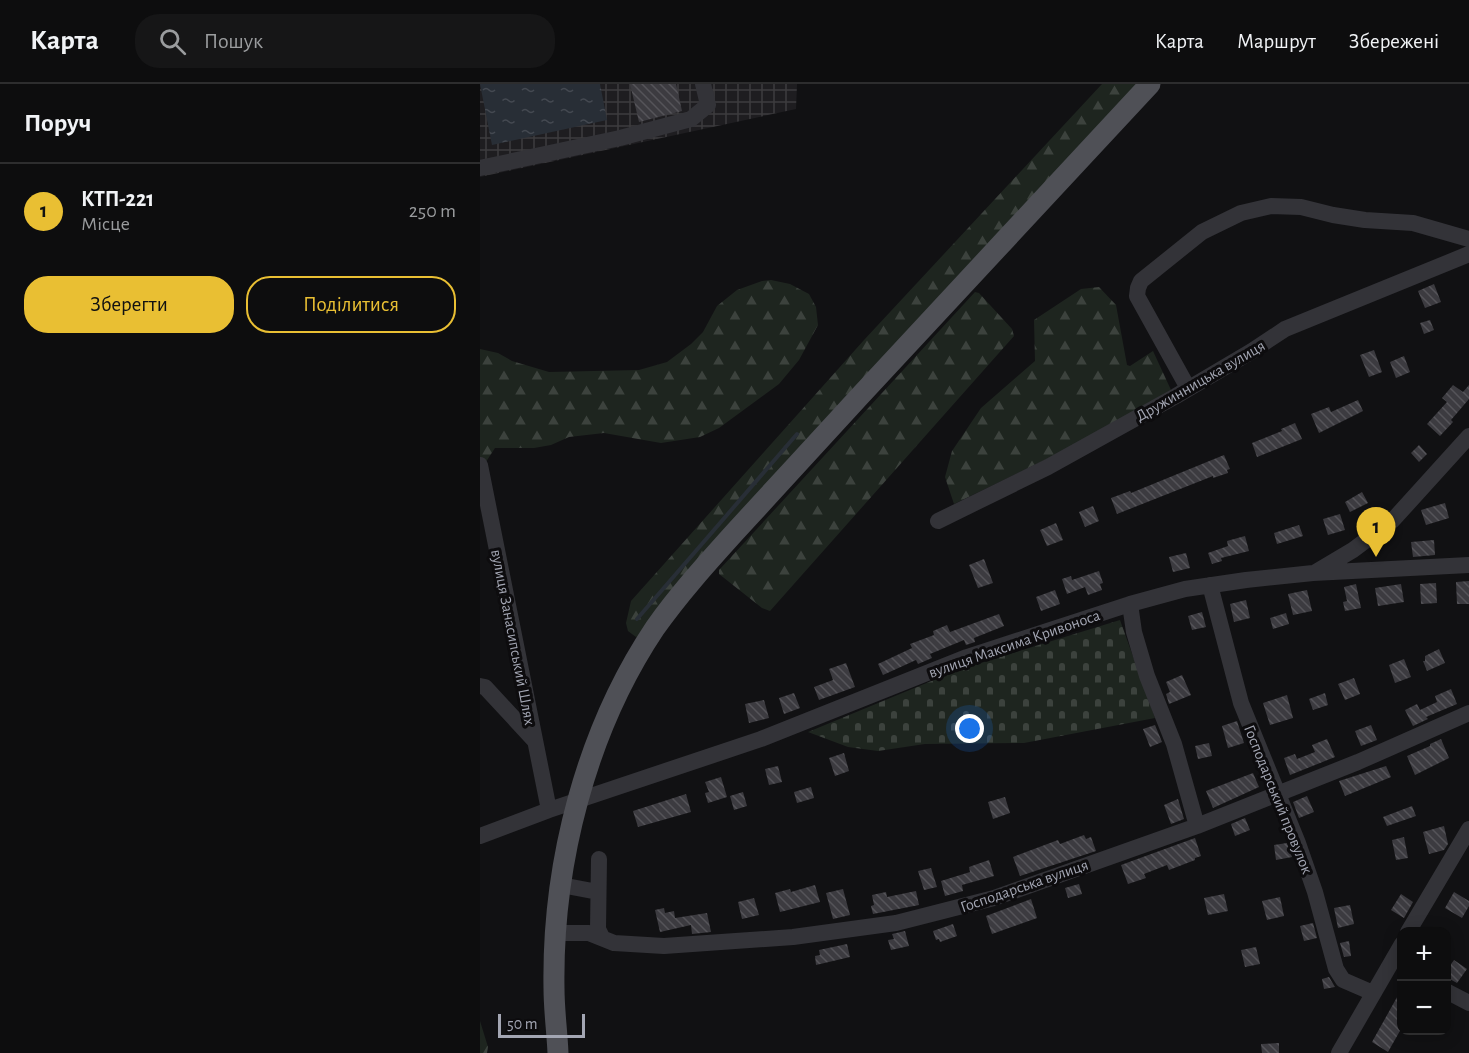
<!DOCTYPE html>
<html lang="uk">
<meta charset="utf-8">
<style>
:root{--surface:#0d0d0e;--page:#161617;--text:#f1f3f6;--muted:#9a9c9e;--line:#2d2d2e;--accent:#e9bf33}
body{margin:0;font-family:"Alegreya Sans",sans-serif;background:var(--page);color:var(--text)}
.controls{position:absolute;right:18px;bottom:18px;display:grid;overflow:hidden;border-radius:12px;box-shadow:0 3px 15px #0003}
.controls button{width:54px;height:54px;display:grid;place-items:center;padding:0;border:0;border-bottom:2px solid var(--line);background:var(--surface);color:var(--text);font:30px sans-serif}
.scale{position:absolute;left:18px;bottom:15px;width:87px;box-sizing:border-box;padding-left:6px;border:3px solid #a3a6b3;border-top:0;font-size:16px;line-height:21px;white-space:nowrap;color:#a3a6b3;-webkit-text-stroke:4px #0d0c0e;paint-order:stroke}
.you{position:absolute;left:490px;top:645px;width:21px;height:21px;margin:-15px;border:4px solid #fff;border-radius:50%;background:#1a73e8;box-shadow:0 0 0 9px #1a73e833}
.badge{display:grid;place-items:center;width:39px;height:39px;border-radius:50%;background:var(--accent);color:#111;font-size:20px;font-weight:700}
.pin{position:absolute;translate:-50% -50px;filter:drop-shadow(0 2px 3px #0008)}
.pin::after{content:'';position:absolute;top:32px;width:21px;height:18px;background:inherit;clip-path:polygon(0 0,100% 0,50% 100%)}
.list{margin:0;padding:0;list-style:none}
h2{display:flex;justify-content:space-between;align-items:center;height:78px;margin:0;padding:0 24px;font-size:26px}
h2 small{font-size:20px;font-weight:400;color:var(--muted)}
.list li{display:grid;grid-template-columns:39px 1fr auto;gap:18px;align-items:center;box-sizing:border-box;height:96px;padding:0 24px;border-top:2px solid var(--line)}
.list b{display:block;font-size:22px;white-space:nowrap}
.list p{margin:0;font-size:20px;white-space:nowrap;color:var(--muted)}
.list em{font-size:20px;font-style:normal;color:var(--muted)}
.actions{display:flex;gap:12px;padding:18px 24px}
.actions a{flex:1;padding:14px 0;border:2px solid var(--accent);border-radius:24px;text-align:center;font-size:21px;color:var(--accent)}
.actions .main{background:var(--accent);color:#111}
.icon{flex:none;width:33px;height:33px;fill:none;stroke:currentColor;stroke-width:2;stroke-linecap:round;stroke-linejoin:round}
.map{position:relative;flex:none;width:989px;height:969px;overflow:hidden}
header{display:flex;align-items:center;gap:36px;box-sizing:border-box;height:84px;padding:0 30px;background:var(--surface);border-bottom:2px solid var(--line)}
header strong{font-size:28px}
nav{display:flex;gap:33px;margin-inline-start:auto;font-size:21px}
.search{width:420px;height:54px;background:var(--page);display:flex;align-items:center;gap:15px;box-sizing:border-box;padding:0 21px;border-radius:24px;color:var(--muted);font-size:22px}
main{display:flex}
aside{flex:1;background:var(--surface)}
.map>svg:first-child{display:block}
.industrial{fill:url(#industrial-grid)}
.forest{fill:url(#forest-firs)}
.cemetery{fill:url(#cemetery-stones)}
.water{fill:url(#water-ripples)}
.lines{fill:none;stroke-linecap:round;stroke-linejoin:round}
.stream{stroke:#282e36;stroke-width:4}
.building{fill:url(#building-back-hatch)}
.minor{stroke:#333338;stroke-width:16}
.major{stroke:#4f5056;stroke-width:21}
.labels{text-anchor:middle;stroke-width:6;stroke-linejoin:round;paint-order:stroke}
.street-label{font-size:16px;fill:#a3a6b3;stroke:#0d0c0e}
</style>
<header>
<strong>Карта</strong>
<div class="search"><svg class="icon" aria-label="search" viewBox="0 0 24 24"><circle cx="10" cy="10" r="6"/><path d="M15 15l6 6"/></svg>Пошук</div>
<nav><a>Карта</a><a>Маршрут</a><a>Збережені</a></nav>
</header>
<main>
<aside>
<h2>Поруч<small></small></h2>
<ul class="list">
<li><span class="badge">1</span><div><b>КТП-221</b><p>Місце</p></div><em>250 m</em></li>
</ul>
<div class="actions"><a class="main">Зберегти</a><a>Поділитися</a></div>
</aside>
<div class="map">
<svg width="989" height="969" viewBox="0 0 989 969">
<defs>
<pattern id="industrial-grid" width="8" height="8" patternUnits="userSpaceOnUse" patternTransform="scale(1.5)"><rect width="8" height="8" fill="#1e1d20"/><path d="M0 4h8M4 0v8" fill="none" stroke="#3c3b3e"/></pattern>
<pattern id="forest-firs" width="22" height="20" patternUnits="userSpaceOnUse" patternTransform="scale(1.5)"><rect width="22" height="20" fill="#1e251f"/><path d="M5 1l3.5 6h-7zM16 11l3.5 6h-7z" fill="#3c423d"/></pattern>
<pattern id="cemetery-stones" width="16" height="16" patternUnits="userSpaceOnUse" patternTransform="scale(1.5)"><rect width="16" height="16" fill="#1e251f"/><path d="M2 7V4a2 2 0 0 1 4 0v3zM10 15v-3a2 2 0 0 1 4 0v3z" fill="#3c423d"/></pattern>
<pattern id="water-ripples" width="26" height="14" patternUnits="userSpaceOnUse" patternTransform="scale(1.5)"><rect width="26" height="14" fill="#282e36"/><path d="M2 4q2-2 4 0t4 0M15 11q2-2 4 0t4 0" fill="none" stroke="#444951"/></pattern>
<pattern id="building-back-hatch" width="6" height="6" patternUnits="userSpaceOnUse" patternTransform="scale(1.5)"><rect width="6" height="6" fill="#3c3b40"/><path d="M-1 5l2 2M0 0l6 6M5-1l2 2" fill="none" stroke="#555459"/></pattern>
</defs>
<rect width="100%" height="100%" fill="#111113"/>
<path class="industrial" d="M0,0H317L316,25L0,93Z"/>
<path class="forest" d="M622,0H657L159,552L156,553L148,547L146,539L151,517L384,256Z
M291,196L310,200L329,210L336,223L338,241L319,276L299,300L239,344L220,353L181,359L124,349L89,353L71,361L54,364H15L0,387V265L18,269L32,277L69,288L159,286L187,278L211,260L223,248L237,222L257,206L282,197Z
M619,203L636,221L647,281L650,282L673,267L691,306L646,337L474,420L465,393L472,367L501,324L555,277L554,236L601,205Z
M495,208L499,209L532,245L534,252L290,527L282,524L239,490V486Z
M0,937L8,963L7,969H0Z"/>
<path class="cemetery" d="M640,536L675,634L544,659L445,660L398,667L368,663L328,648L478,586Z"/>
<path class="water" d="M0,0H120L127,36L12,61Z"/>
<g class="lines">
<path class="stream" d="M157,535L317,350"/>
</g>
<path class="building" d="M150,0H196L202,27L159,38Z
M954,200L961,218L945,224L938,207Z
M950,236L954,246L944,250L940,239Z
M894,266L902,288L889,293L880,271Z
M924,272L930,288L916,294L910,278Z
M973,301L983,308L989,301V315L971,336L973,338L960,352L947,340L967,318L962,314Z
M878,316L883,327L839,349L831,330L849,323L851,328Z
M815,339L822,355L777,373L772,359L802,347L801,345Z
M939,361L947,370L939,378L931,369Z
M744,371L750,385L747,386L748,389L733,394V392L637,430L631,414L650,407L651,409Z
M882,408L888,419L870,428L865,418Z
M965,419L969,434L946,441L941,426Z
M613,422L619,437L605,443L599,428Z
M860,430L865,446L848,451L843,435Z
M576,439L583,456L567,462L560,446Z
M819,441L823,452L797,460L794,449Z
M765,452L769,467L741,474L742,477L732,480L728,469L748,462L747,457Z
M954,456L955,471L933,473L931,458Z
M706,469L710,484L693,488L689,473Z
M504,475L513,499L498,504L489,481Z
M619,487L623,499L620,500L622,506L608,511L605,503L587,510L582,495L591,492L592,496Z
M989,497V520H977L976,498Z
M956,499L957,519L941,520L940,500Z
M876,500L881,524L865,527L863,518L867,517L864,503Z
M921,500L924,518L898,522L895,504Z
M575,506L580,520L561,527L556,513Z
M827,506L832,527L813,531L808,510Z
M766,516L770,534L754,538L750,520Z
M722,528L726,543L712,546L708,532Z
M806,529L809,540L793,545L790,534Z
M519,530L524,542L494,554L495,558L486,561L484,556L450,570L452,574L438,580L436,576L403,591L398,580L432,564L430,560L454,551L453,547L467,541L470,548Z
M959,565L965,579L947,587L943,577H945V572Z
M924,575L931,593L915,599L909,581Z
M366,579L375,603L339,616L334,603L353,596L349,585Z
M702,591L711,611L689,620L686,610L690,608L686,598Z
M874,594L880,610L865,616L858,600Z
M971,605L977,620L946,633L948,635L933,642L925,626L937,620L940,626L957,618L955,612Z
M314,609L320,624L304,630L299,614Z
M845,609L848,621L833,626L829,615Z
M807,611L813,634L790,641L783,619Z
M284,616L289,634L269,639L265,620Z
M757,637L764,659L748,664L742,642Z
M675,641L682,658L670,663L663,645Z
M891,641L897,656L881,662L875,647Z
M847,655L855,673L810,691L804,674L815,670L817,675L835,668L832,661Z
M961,655L969,674L935,691L927,672L950,662V660Z
M729,659L732,672L718,675L715,662Z
M364,669L369,687L355,692L349,674Z
M298,682L302,698L289,701L285,685Z
M906,682L911,693L865,712L859,697Z
M773,689L779,703L733,724L726,707Z
M241,693L247,713L228,719L225,709L229,708L225,698Z
M331,703L334,714L317,719L314,708Z
M263,708L267,722L254,726L250,712Z
M206,710L211,728L158,743L153,727Z
M827,712L834,728L819,734L813,718Z
M525,713L530,729L513,735L508,718Z
M698,715L704,735L691,740L684,721Z
M932,722L936,732L907,742L903,733Z
M765,734L770,746L755,752L751,740Z
M964,742L968,760L964,766L949,770L943,748Z
M604,751L606,755L611,753L616,767L540,792L533,773L578,756L580,760Z
M924,753L928,774L916,776L912,756Z
M715,754L721,772L715,774V776L689,786L687,781L664,790L666,794L648,800L641,781Z
M807,759L812,773L796,776L794,761Z
M509,776L514,792L482,801L483,807L465,812L461,797L490,788L489,783Z
M451,784L457,803L444,806L438,787Z
M599,800L602,810L588,814L585,804Z
M335,801L340,818L300,828L295,809L310,805L311,808Z
M363,805L370,831L353,835L346,809Z
M436,807L439,821L393,830L391,822L394,821L392,811L406,808L407,813Z
M974,808L989,817V822L982,834L965,824Z
M744,810L748,827L728,831L724,814Z
M921,810L933,818L924,834L911,826Z
M800,813L804,832L787,836L782,817Z
M274,814L279,831L262,835L258,818Z
M551,815L557,834L512,850L506,832Z
M870,821L874,840L858,844L854,824Z
M184,824L185,829L194,827L195,834L227,829L231,848L212,850L211,841L180,848L175,826Z
M833,839L837,854L824,857L820,842Z
M473,840L477,852L460,858L459,855L456,856L453,847Z
M425,847L429,862L411,866L408,856L414,855L412,850Z
M869,857L871,872L864,873L860,859Z
M367,860L370,873L336,881L335,872L340,871L339,866Z
M776,863L780,880L765,883L761,866Z
M974,876L987,885L977,899L966,893V887Z
M849,893L855,903L844,905L842,895Z
M921,906V945L908,968L892,958Z
M799,959V969H782L781,960Z"/>
<g class="lines">
<path class="minor" d="M0,84L140,54L211,35L228,21L223,0
M708,304L657,212L658,204L661,197L722,148L761,129L791,122L821,123L853,131L885,136L933,139L989,155
M0,381L69,726
M458,437L568,383L696,312L772,267L805,245L989,170
M836,488L873,466L913,436L989,352
M730,501L761,619L818,759L835,808L856,885L863,896L893,909
M650,520L654,548L667,592L694,660L717,742
M0,602L5,603L54,656
M0,752L69,726L281,655L487,573L650,520L705,505L766,496L833,489L989,481
M119,775L118,845L122,853
M81,801L118,808
M928,848L989,745
M76,849H109L134,859L184,862L313,853L416,839L514,814L717,742L878,678L989,629
M966,907L989,919
M859,969L922,860"/>
<path class="major" d="M78,969C77,947 74,926 74,904C72,780 106,647 175,544C199,510 227,479 255,448C296,403 338,358 379,313C476,209 573,104 670,0"/>
</g>
<g class="labels">
<g class="street-label">
<text transform="translate(720 296) rotate(-30)" y="6">Дружинницька вулиця</text>
<text transform="translate(34 553) rotate(79)" y="6">вулиця Занасипський Шлях</text>
<text transform="translate(534 559) rotate(-19)" y="6">вулиця Максима Кривоноса</text>
<text transform="translate(799 715) rotate(68)" y="6">Господарський провулок</text>
<text transform="translate(544 801) rotate(-19)" y="6">Господарська вулиця</text>
</g>
</g>
</svg>
<div class="controls">
<button>+</button>
<button>−</button>
</div>
<div class="scale">50 m</div>
<div class="you"></div>
<div class="pin badge" style="left:896px;top:473px">1</div>
</div>
</main>
